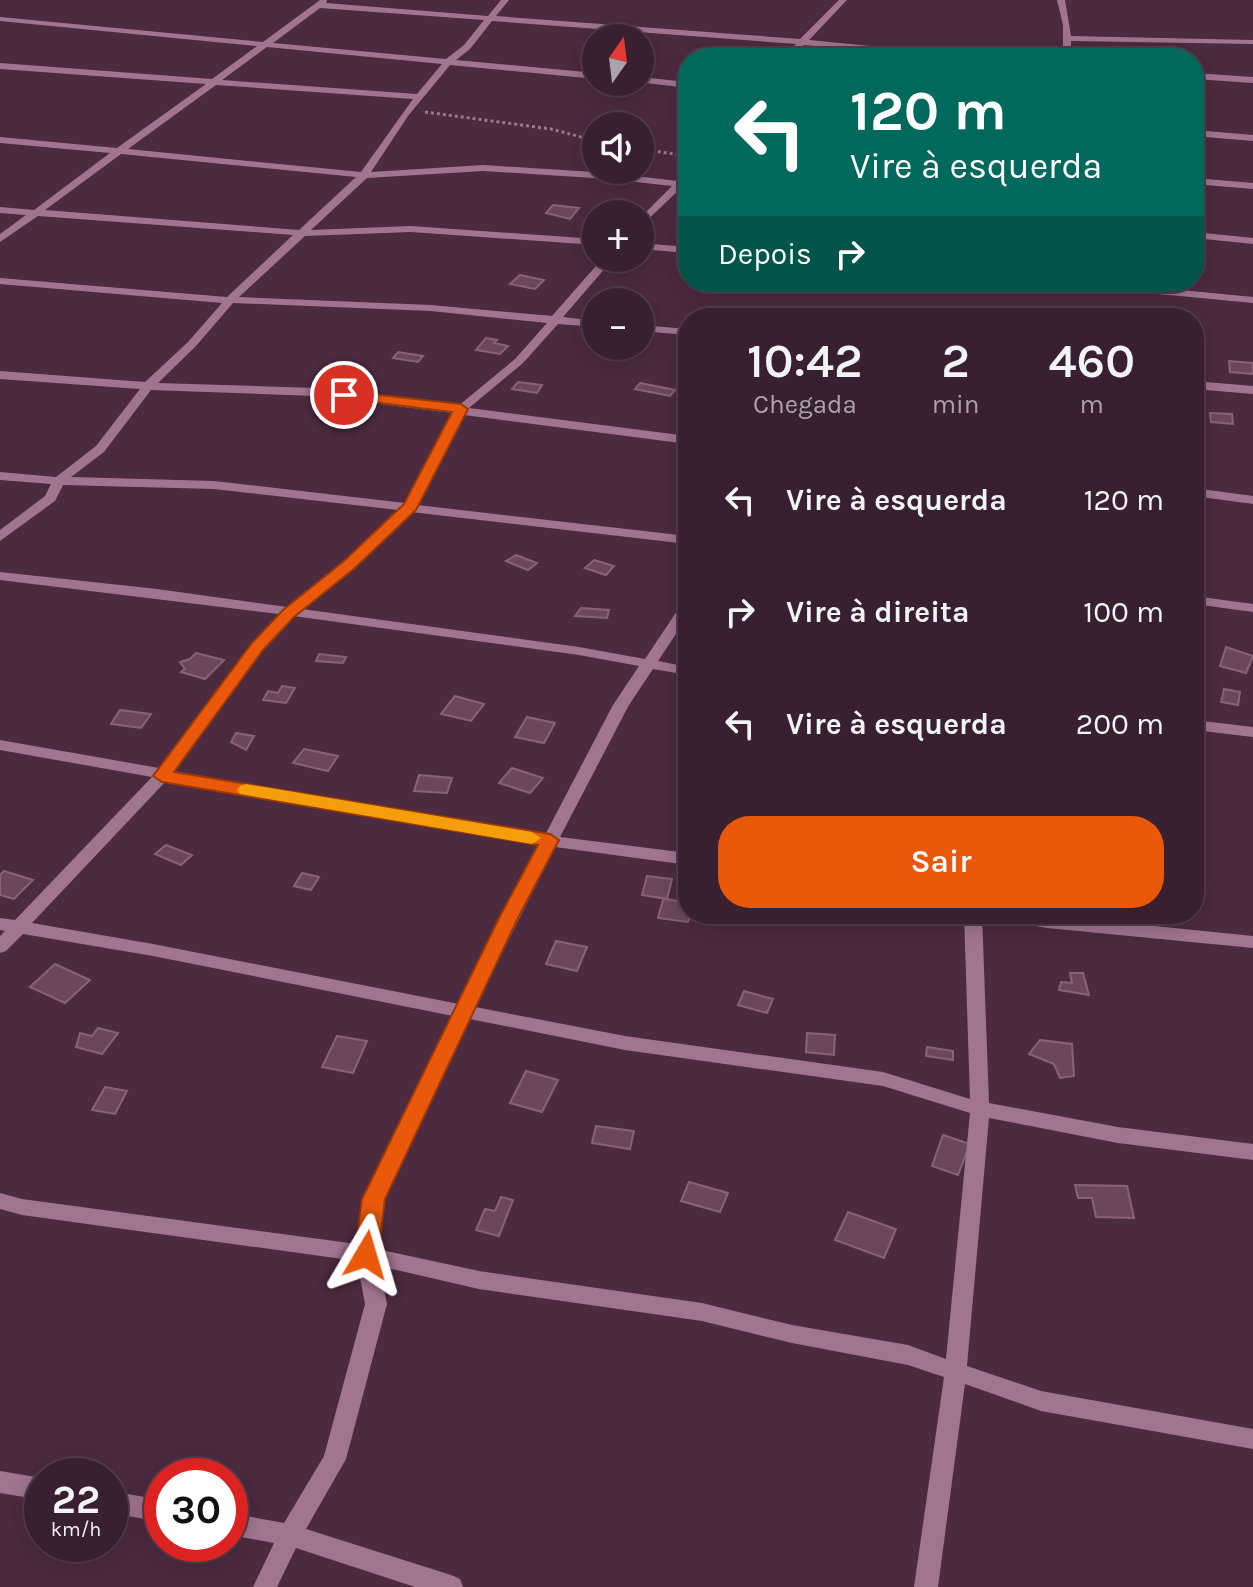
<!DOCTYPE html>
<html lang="pt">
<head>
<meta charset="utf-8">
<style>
	:root { --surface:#392030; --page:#442d3c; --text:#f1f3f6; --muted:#aba3ab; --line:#533e4c; --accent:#ea580c }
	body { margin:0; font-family:Karla,sans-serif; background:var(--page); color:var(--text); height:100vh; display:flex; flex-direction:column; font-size:30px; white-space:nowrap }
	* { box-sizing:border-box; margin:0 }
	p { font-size:26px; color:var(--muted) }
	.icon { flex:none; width:44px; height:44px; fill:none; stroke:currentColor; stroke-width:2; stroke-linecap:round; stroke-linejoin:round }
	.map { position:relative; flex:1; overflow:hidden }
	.panel { position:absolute; left:678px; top:308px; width:526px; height:616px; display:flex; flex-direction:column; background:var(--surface); border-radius:32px; box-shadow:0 4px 20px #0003,0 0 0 2px var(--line) }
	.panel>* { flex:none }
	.guide { position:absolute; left:678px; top:48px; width:526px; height:244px; border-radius:32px; box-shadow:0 4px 20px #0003,0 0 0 2px var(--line); background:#00695c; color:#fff; overflow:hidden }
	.needle { width:52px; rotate:14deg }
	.tools { position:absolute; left:582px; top:24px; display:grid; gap:16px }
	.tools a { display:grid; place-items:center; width:72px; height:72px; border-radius:50%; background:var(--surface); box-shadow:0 4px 20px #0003,0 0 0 2px var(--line); font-size:40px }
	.speed { position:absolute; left:24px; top:1458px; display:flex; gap:16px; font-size:40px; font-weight:700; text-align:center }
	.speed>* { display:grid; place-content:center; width:104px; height:104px; border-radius:50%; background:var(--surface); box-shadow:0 4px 20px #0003,0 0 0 2px var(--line); line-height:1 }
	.speed small { font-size:20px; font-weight:400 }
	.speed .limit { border:12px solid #d22; background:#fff; color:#111 }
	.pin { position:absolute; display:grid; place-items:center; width:68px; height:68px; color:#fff; margin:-34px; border:4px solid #fff; border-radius:50%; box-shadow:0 2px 8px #0007 }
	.me { position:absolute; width:88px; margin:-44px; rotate:7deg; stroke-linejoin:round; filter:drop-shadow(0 0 6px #0008) }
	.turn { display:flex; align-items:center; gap:28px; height:168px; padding:0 40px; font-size:36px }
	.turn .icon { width:104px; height:104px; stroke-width:2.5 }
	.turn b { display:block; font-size:56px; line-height:68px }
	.then { display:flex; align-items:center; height:76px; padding:0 40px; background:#0003; gap:16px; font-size:30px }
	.eta { display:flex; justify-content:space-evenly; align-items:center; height:136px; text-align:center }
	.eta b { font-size:48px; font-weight:600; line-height:56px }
	.button { display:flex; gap:16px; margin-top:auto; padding:16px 40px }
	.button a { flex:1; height:92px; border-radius:32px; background:var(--accent); color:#fff; font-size:32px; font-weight:600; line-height:92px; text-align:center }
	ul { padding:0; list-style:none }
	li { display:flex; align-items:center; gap:24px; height:112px; padding:0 40px }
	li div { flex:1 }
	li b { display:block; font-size:30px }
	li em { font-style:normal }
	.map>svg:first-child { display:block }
</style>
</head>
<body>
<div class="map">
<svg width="1253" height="1587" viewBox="0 0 1253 1587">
	<rect width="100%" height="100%" fill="#4c2a40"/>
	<path fill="#6b475d" stroke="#89627a" stroke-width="2" d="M 553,205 L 579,208 L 570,219 L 546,213 Z
		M 520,275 L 544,280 L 535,289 L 510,284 Z
		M 486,338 L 497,340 L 494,343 L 508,346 L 500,354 L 476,350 Z
		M 398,352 L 423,356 L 418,362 L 393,358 Z
		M 1229,361 L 1253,363 L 1253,374 L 1230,372 Z
		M 518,382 L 542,385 L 537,393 L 512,389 Z
		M 640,383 L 675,390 L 670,396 L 635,389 Z
		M 1210,413 L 1232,414 L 1233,424 L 1211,422 Z
		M 516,555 L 537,563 L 528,570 L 506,561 Z
		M 594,560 L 614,566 L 606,575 L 585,568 Z
		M 581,608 L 609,610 L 607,618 L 575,616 Z
		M 1226,647 L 1253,656 L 1246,673 L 1220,666 Z
		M 196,653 L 224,660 L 205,679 L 181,672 L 185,669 L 180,662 L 190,659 Z
		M 319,654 L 346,657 L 343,663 L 316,661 Z
		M 282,686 L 295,688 L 286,703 L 263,700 L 268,691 L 278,693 Z
		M 1224,689 L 1240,692 L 1238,705 L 1221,702 Z
		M 455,696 L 484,704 L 471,721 L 441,714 Z
		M 120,710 L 151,714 L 141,728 L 111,724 Z
		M 527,717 L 555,723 L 544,743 L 515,737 Z
		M 236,733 L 254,736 L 246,750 L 231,742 Z
		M 304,749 L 338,756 L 328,771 L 293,763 Z
		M 512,768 L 543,778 L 530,793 L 499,783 Z
		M 419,775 L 452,778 L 447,793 L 414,791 Z
		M 166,845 L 192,855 L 181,865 L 155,854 Z
		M 4,871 L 33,880 L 14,899 L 0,895 L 0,875 Z
		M 302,873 L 319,877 L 311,890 L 294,886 Z
		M 647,876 L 672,879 L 667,899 L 642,895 Z
		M 667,899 L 688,903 L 688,914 L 691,914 L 688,922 L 658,918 L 663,900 Z
		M 556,941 L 587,947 L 577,971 L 546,964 Z
		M 55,964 L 90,980 L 65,1003 L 30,987 Z
		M 1070,973 L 1083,973 L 1089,995 L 1059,990 L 1061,982 L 1072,983 Z
		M 744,991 L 773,999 L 767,1013 L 738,1005 Z
		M 98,1028 L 118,1033 L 102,1054 L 76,1047 L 80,1033 L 92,1036 Z
		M 807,1033 L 835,1035 L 834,1055 L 806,1052 Z
		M 337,1036 L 367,1041 L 353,1073 L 322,1067 Z
		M 1040,1040 L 1072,1044 L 1074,1076 L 1060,1078 L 1054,1064 L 1029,1054 Z
		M 927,1047 L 953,1051 L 953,1060 L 926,1056 Z
		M 526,1071 L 558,1080 L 542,1112 L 510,1103 Z
		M 105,1087 L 127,1091 L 115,1114 L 92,1110 Z
		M 596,1126 L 634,1131 L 630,1149 L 592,1143 Z
		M 943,1135 L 970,1144 L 958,1175 L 932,1166 Z
		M 689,1182 L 728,1193 L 720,1212 L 681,1201 Z
		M 1075,1185 L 1127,1186 L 1134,1218 L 1096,1217 L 1092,1198 L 1078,1198 Z
		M 501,1197 L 513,1200 L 499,1236 L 476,1230 L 485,1209 L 495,1211 Z
		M 848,1212 L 896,1229 L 884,1258 L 835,1240 Z"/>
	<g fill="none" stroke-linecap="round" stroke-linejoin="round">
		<path stroke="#987c8e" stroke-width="3" stroke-dasharray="3 3" stroke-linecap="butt" d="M 425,112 L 551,129 L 596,141
			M 640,149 L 688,156
			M 1159,308 L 1168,318"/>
		<path fill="#a17590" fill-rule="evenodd" d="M 320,0 L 327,0 L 326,3 L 488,16 L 501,0 L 509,0 L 496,16 L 800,39 L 839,0 L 847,0 L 809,40 L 964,55 L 968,58 L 938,58 L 804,45 L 792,58 L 783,58 L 796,44 L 492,21 L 470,49 L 456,60 L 596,73 L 596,79 L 450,65 L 408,116 L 371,172 L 483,165 L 609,173 L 678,181 L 684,177 L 688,179 L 688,188 L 682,187 L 640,227 L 640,218 L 672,186 L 609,179 L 483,171 L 367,178 L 311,230 L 411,226 L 596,239 L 596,245 L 411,232 L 305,236 L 239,297 L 431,305 L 552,316 L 603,258 L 614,258 L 563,317 L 596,321 L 596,327 L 558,324 L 523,363 L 469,408 L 688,436 L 688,444 L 464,415 L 417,505 L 688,536 L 688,544 L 411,512 L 354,567 L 302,609 L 579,647 L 645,659 L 683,602 L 688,601 L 688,616 L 658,661 L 688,667 L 688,675 L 653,669 L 629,705 L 560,837 L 688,853 L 688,865 L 555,847 L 475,1007 L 625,1036 L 883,1072 L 970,1099 L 964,914 L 982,914 L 989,1103 L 1118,1127 L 1253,1144 L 1253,1160 L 1118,1143 L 989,1118 L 967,1366 L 1041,1391 L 1253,1429 L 1253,1449 L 1041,1411 L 965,1384 L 938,1587 L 914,1587 L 944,1377 L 908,1365 L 792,1343 L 702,1321 L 479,1289 L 379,1266 L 387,1304 L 346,1459 L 306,1529 L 451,1575 L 460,1579 L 463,1587 L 415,1587 L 296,1548 L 277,1587 L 253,1587 L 274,1543 L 230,1535 L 230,1513 L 284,1523 L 324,1456 L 365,1304 L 357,1261 L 22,1215 L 0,1209 L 0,1193 L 22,1199 L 357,1244 L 364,1199 L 453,1016 L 153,956 L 23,934 L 6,951 L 0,953 L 0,936 L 5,931 L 0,930 L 0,918 L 15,920 L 152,777 L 0,750 L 0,740 L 159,768 L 252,643 L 279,614 L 0,580 L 0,572 L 157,589 L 287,607 L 344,561 L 398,510 L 214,489 L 63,485 L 55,501 L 0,541 L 0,530 L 45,496 L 51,484 L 0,480 L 0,472 L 56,477 L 96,446 L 140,389 L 0,379 L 0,371 L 145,382 L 188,342 L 222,303 L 0,284 L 0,278 L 227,297 L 293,235 L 38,216 L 0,242 L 0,234 L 26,215 L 0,213 L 0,207 L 34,210 L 110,153 L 0,143 L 0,137 L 117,148 L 206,84 L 0,69 L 0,63 L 212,79 L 257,46 L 0,21 L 0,17 L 263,42 ZM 320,8 L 484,20 L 464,45 L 446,59 L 273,43 ZM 267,47 L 442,64 L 417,94 L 222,80 ZM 216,85 L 413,99 L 361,172 L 128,149 ZM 121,154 L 356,177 L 299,230 L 45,210 ZM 233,303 L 431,311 L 547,323 L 515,359 L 457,407 L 315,388 L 158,383 L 196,346 ZM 151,390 L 315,396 L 453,413 L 405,503 L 214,481 L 71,477 L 104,452 ZM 293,616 L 579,655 L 639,666 L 613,705 L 545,835 L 492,828 L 174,771 L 262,649 ZM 167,780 L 492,838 L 539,845 L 459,1004 L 153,944 L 32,923 ZM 470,1019 L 625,1050 L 883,1086 L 970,1113 L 946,1359 L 908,1345 L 792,1325 L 702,1303 L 479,1271 L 377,1249 L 384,1199 Z
			M 1057,0 L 1065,0 L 1071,36 L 1253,40 L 1253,44 L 1071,41 L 1071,58 L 1063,58 L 1063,25 Z
			M 1194,73 L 1253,77 L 1253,83 L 1194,79 Z
			M 640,77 L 688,82 L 688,88 L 638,82 L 640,82 Z
			M 1194,130 L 1253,135 L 1253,141 L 1194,136 Z
			M 1194,178 L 1253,183 L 1253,189 L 1194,184 Z
			M 1194,232 L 1253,238 L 1253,244 L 1194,238 Z
			M 640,243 L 688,247 L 688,253 L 640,249 Z
			M 1059,282 L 1098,282 L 1253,297 L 1253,303 L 1064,285 Z
			M 640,325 L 688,329 L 688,335 L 640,331 Z
			M 1194,381 L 1253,386 L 1253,394 L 1194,389 Z
			M 1194,488 L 1253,496 L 1253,504 L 1194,496 Z
			M 1194,596 L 1253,604 L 1253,612 L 1194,604 Z
			M 1194,720 L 1253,727 L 1253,737 L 1194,730 Z
			M 993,914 L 1036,914 L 1253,936 L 1253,948 L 1047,928 L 1002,920 L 996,918 Z
			M 0,1471 L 42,1478 L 42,1500 L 0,1493 Z
			M 110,1491 L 162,1500 L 162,1522 L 110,1513 Z"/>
	</g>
	<path fill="#ea580c" stroke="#983908" stroke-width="2" d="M 344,391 L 461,404 L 468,409 L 416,510 L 355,568 L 294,617 L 263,650 L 174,772 L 550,834 L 559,840 L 518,918 L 385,1199 L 378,1255 L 375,1262 L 366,1265 L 358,1262 L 354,1255 L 362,1199 L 499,918 L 538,845 L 162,782 L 153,776 L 252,643 L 283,610 L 344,561 L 404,504 L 452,412 L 339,398 L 339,392 Z"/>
	<path fill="#f59e0b" d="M 246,784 L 532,832 L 541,838 L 532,844 L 240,794 L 237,790 L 240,786 Z"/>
</svg>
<div class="tools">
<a><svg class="needle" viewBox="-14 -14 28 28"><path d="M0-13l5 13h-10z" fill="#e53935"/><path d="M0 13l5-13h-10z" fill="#aba3ab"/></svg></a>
<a><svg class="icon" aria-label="sound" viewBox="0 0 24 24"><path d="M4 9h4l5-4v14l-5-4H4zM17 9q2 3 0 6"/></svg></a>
<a>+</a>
<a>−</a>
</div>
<div class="speed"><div>22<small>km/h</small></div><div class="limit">30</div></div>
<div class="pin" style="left:344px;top:395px;background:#d93025"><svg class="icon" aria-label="arrive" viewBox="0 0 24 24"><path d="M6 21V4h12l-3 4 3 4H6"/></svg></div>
<svg class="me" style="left:366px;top:1255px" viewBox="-20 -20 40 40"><path d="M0-17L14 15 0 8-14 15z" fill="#ea580c" stroke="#fff" stroke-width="4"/></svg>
<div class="guide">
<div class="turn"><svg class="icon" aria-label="left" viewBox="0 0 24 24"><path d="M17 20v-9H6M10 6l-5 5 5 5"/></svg><div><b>120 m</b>Vire à esquerda</div></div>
<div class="then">Depois<svg class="icon" aria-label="right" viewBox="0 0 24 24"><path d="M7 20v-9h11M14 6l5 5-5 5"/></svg></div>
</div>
<section class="panel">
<div class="eta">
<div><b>10:42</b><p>Chegada</p></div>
<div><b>2</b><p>min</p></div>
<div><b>460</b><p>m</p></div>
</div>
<ul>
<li><svg class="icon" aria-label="left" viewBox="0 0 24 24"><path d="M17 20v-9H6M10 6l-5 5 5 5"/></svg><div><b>Vire à esquerda</b></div><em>120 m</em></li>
<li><svg class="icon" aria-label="right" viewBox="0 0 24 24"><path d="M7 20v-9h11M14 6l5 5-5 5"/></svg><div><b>Vire à direita</b></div><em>100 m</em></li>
<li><svg class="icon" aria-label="left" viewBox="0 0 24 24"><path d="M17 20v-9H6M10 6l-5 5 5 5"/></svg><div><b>Vire à esquerda</b></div><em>200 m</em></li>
</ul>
<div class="button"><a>Sair</a></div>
</section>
</div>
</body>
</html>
